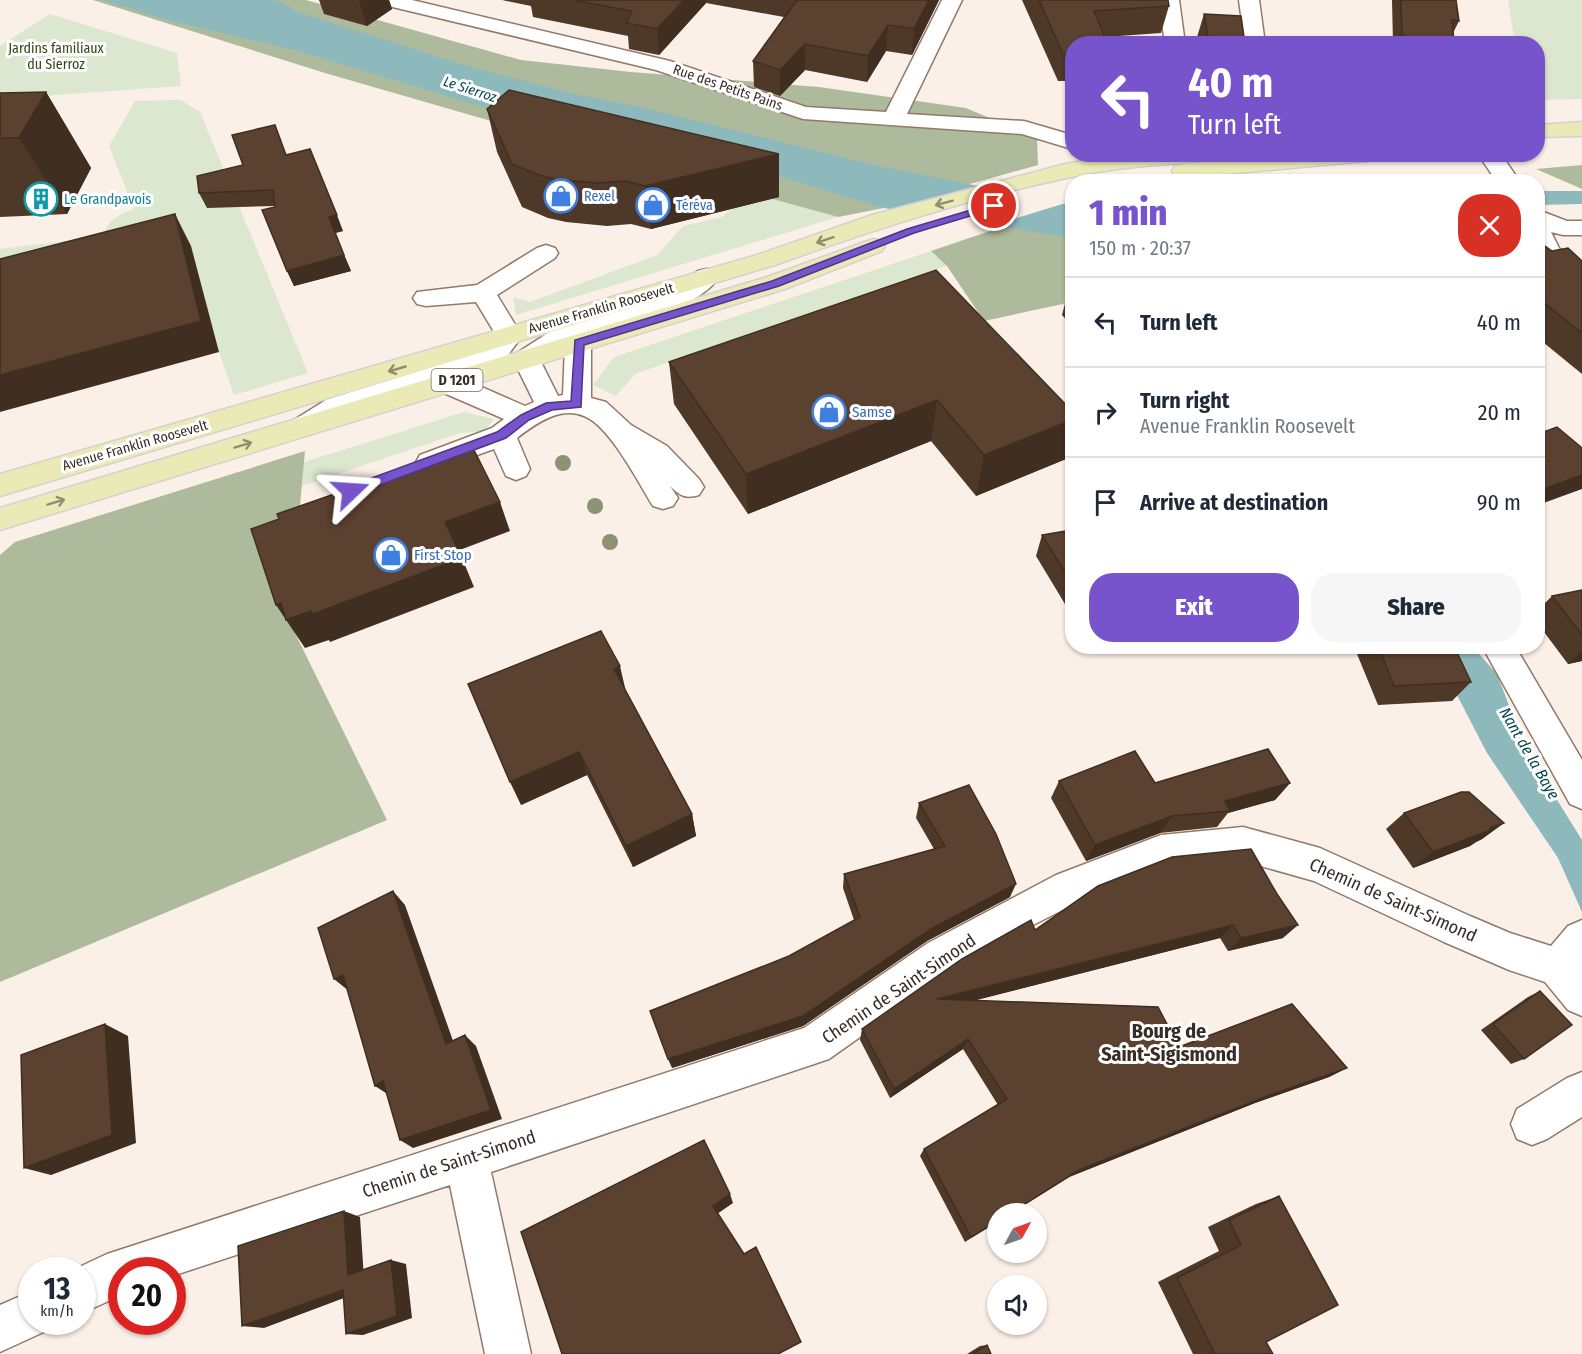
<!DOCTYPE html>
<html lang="en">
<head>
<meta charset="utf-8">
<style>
	:root { --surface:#fff; --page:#f6f6f7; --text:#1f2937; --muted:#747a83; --line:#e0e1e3; --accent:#7753cc }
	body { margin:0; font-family:"Fira Sans Condensed",sans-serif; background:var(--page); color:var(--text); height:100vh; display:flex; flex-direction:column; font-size:22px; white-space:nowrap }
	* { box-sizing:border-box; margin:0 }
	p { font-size:20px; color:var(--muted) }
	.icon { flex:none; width:33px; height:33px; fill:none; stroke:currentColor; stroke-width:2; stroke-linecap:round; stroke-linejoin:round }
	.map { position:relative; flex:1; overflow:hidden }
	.sheet { position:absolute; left:1065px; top:174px; width:480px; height:480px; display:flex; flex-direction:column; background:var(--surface); border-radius:24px; box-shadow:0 2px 4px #0004 }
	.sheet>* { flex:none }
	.banner { position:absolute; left:1065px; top:36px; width:480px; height:126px; border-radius:24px; box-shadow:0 2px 4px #0004; background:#7753cc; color:#fff; overflow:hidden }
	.needle { width:39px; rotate:50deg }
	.tools { position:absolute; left:987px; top:1203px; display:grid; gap:12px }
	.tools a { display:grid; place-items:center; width:60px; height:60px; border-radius:50%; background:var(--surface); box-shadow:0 2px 4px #0004; font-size:30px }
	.speed { position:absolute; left:18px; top:1257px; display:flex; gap:12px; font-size:30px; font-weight:700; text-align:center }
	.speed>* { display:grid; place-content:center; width:78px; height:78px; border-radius:50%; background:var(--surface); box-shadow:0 2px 4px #0004; line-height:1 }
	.speed small { font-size:15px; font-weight:400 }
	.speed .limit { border:9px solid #d22; background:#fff; color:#111 }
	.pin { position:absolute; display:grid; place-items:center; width:51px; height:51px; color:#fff; margin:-26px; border:3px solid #fff; border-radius:50%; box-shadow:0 2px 6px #0007 }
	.me { position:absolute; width:66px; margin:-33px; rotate:70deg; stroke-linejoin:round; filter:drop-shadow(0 0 4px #0008) }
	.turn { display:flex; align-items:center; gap:21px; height:126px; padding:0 24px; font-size:27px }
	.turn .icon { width:78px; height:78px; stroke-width:2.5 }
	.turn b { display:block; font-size:42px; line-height:51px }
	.round { display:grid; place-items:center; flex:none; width:63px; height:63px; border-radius:24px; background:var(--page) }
	.head { display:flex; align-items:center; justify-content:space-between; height:102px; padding:0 24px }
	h1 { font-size:36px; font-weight:800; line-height:45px; color:var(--accent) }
	.action { display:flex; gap:12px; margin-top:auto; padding:12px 24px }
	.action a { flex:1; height:69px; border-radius:24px; background:var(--accent); color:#fff; font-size:24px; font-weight:800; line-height:69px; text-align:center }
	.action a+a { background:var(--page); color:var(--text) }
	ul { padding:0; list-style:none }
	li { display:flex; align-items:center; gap:18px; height:90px; padding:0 24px; border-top:2px solid var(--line) }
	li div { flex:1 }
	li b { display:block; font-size:22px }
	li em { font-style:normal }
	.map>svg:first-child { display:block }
</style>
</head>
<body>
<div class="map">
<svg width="1582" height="1354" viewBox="0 0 1582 1354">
	<rect width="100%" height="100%" fill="#fbf0e8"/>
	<path fill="#dce7cf" d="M 1508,0 L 1582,0 L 1582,99 L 1538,100 L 1538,44 L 1515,43 Z
		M 50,14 L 177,53 L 181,86 L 0,99 L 0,46 Z
		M 181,100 L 200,112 L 308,373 L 234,395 L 219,352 L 0,296 L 0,249 L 114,235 L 105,231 C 111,217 121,214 134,209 L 109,146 L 135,101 Z
		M 752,193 L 838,217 L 516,315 L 513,297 L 530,302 L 657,255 L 683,226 L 722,217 Z
		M 931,251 L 947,266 L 635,374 L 616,396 L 593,385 L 614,357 Z
		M 464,412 L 494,419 L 484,431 L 460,433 L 302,486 L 304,462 Z"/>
	<path fill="#adba9b" d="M 93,0 L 306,0 L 521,60 L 631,72 L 819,87 L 966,108 L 1037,138 L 1038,165 L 884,208 L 838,217 L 515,128 L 325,73 Z
		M 1582,165 L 1582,189 L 1536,169 Z
		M 1072,203 L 1072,302 L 984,321 L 947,266 L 931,251 Z
		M 305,451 L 296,549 L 295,633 L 387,820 L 0,982 L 0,555 L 15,542 Z"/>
	<path fill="#8eb9bc" d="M 103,0 L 277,0 L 298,12 L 464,65 L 570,93 L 640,107 L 879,166 L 1072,205 L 1072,238 L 884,208 L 692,150 L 526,120 L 295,50 L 171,21 Z
		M 1538,191 L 1582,191 L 1582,204 L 1538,205 Z
		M 1432,647 L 1473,647 L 1497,674 L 1526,750 L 1582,840 L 1582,912 L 1558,858 L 1487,753 Z"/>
	<path fill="#fbf0e8" d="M 984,185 L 1069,202 L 988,227 L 885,211 Z"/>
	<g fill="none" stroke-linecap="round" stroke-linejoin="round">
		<g stroke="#937968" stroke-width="3">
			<path id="minor" d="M 377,0 L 412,0 L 670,61 L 806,107 L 886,112 L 942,0 L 962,0 L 907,114 L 1024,121 L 1072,135 L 1072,149 L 1022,134 L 803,119 L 656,70 L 380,4 Z
				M 1159,0 L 1179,0 L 1185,44 L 1165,44 Z
				M 1239,0 L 1259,0 L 1265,44 L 1245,44 Z
				M 1478,154 L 1501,154 L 1520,182 L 1497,182 Z
				M 1538,210 L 1567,221 L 1582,221 L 1582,235 L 1563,235 L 1551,232 L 1559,248 L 1582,273 L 1582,295 C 1563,290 1548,268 1538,252 Z
				M 546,245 L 555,248 L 558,253 L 555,258 L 497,295 L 522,336 L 502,363 L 459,377 L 525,406 L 534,402 L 513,359 L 517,353 L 565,322 L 674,289 L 698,271 L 707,269 L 716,271 L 719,277 C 695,314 620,318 581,335 L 587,337 L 591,343 L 591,398 L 606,402 L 631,425 L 667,446 L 699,479 L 704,487 L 699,495 C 686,499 680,496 670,486 L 678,498 L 673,506 L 663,509 L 653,506 C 638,482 609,425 584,416 C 560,406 535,424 517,438 L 530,469 L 526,476 L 516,480 L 506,476 L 494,449 L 430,472 L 420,469 L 416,462 L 420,455 L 492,428 L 504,419 L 437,390 L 435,385 C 408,394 369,402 345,415 C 327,423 315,440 294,434 L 290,427 L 294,420 L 326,400 L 484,351 L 496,335 L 476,302 L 426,306 L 417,304 L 413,298 L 417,292 L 477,285 L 537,248 ZM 565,346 L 563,395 L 558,396 L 541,362 Z
				M 1482,646 L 1515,646 L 1582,760 L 1582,809 L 1570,804 Z
				M 1243,827 L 1320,848 L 1470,916 L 1510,933 L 1551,946 L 1568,926 L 1582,920 L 1582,1016 L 1568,1010 L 1545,982 L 1509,970 L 1444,942 L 1314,881 L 1243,861 L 1161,869 L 1082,900 L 1031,926 L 956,969 L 829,1059 L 491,1172 L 531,1354 L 485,1354 L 450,1185 L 172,1276 L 172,1270 L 122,1270 L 122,1295 L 82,1313 L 82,1270 L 73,1270 L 107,1254 L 804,1028 L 928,943 L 1056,875 L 1161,835 Z
				M 1582,1072 L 1582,1117 L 1547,1139 L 1532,1145 L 1517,1139 L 1511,1124 L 1517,1109 L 1567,1078 Z
				M 32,1291 L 32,1322 L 52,1322 L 48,1330 L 0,1352 L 0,1305 Z"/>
		</g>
		<g stroke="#d3d1cf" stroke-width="3">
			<path id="major" d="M 1582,122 L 1582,136 L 1538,137 L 1538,125 Z
				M 1125,154 L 1218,154 L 1215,159 L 1207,161 C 1160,165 1113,167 1067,178 C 967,199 870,231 775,265 L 0,496 L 0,474 L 757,255 L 872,215 L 1065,164 Z
				M 1289,154 L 1379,154 L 1376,159 L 1368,161 L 1183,178 L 1175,176 L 1172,171 L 1175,166 L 1183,164 Z
				M 873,239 L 882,241 L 885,246 L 882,251 L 785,289 L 0,530 L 0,508 L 767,277 Z"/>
		</g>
		<use href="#minor" fill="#fff" fill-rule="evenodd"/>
		<use href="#major" fill="#eaeab6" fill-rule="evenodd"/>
	</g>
	<g fill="#8d9273">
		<circle cx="563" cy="463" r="8"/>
		<circle cx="595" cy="506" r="8"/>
		<circle cx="610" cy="542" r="8"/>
	</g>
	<path fill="#4e3828" d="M 319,0 L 389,0 L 392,9 L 367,26 L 324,14 Z
		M 502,0 L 939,0 L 912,55 L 886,51 L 867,82 L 805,70 L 780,96 L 754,87 L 753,61 L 784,17 L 706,3 L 659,55 L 629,49 L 628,36 L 533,17 L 531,6 Z
		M 1022,0 L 1168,0 L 1169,6 L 1161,33 L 1105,37 L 1072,44 L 1072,81 L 1058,81 Z
		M 1392,0 L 1456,0 L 1459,21 L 1453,33 L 1454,41 L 1453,44 L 1393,44 Z
		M 1204,14 L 1245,44 L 1198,44 L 1197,37 Z
		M 46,92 L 91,168 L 67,214 L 0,217 L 0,93 Z
		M 487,109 L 779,197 L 651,229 L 631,224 L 607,226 L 566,222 L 548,218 L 522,207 L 497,152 Z
		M 287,154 L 343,231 L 335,233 L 351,271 L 294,286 L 287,271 L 275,206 L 207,208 L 199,193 Z
		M 1538,241 L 1552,251 L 1582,261 L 1582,374 L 1538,338 Z
		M 1072,291 L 1072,326 L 1062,315 L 1068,292 Z
		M 669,362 L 1072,411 L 1066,459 L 976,496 L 931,441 L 748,514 L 674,404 Z
		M 1072,530 L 1072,613 L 1071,614 L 1036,556 L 1042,535 Z
		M 1582,590 L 1582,661 L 1568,664 L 1538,624 L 1538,610 L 1552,596 Z
		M 1363,646 L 1454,646 L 1471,682 L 1452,701 L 1378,705 L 1357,654 Z
		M 626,691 L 692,814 L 696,836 L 633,867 L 587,775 L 521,805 Z
		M 1059,781 L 1155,783 L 1290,783 L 1275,800 L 1228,813 L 1217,827 L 1160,833 L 1086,861 L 1051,798 Z
		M 919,803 L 1010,897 L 927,941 L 803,1026 L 672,1068 L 789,956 L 854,920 L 843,888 L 844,874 L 934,849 L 916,818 Z
		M 1404,813 L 1504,823 L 1482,839 L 1476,842 L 1470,846 L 1413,868 L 1386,829 Z
		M 1098,886 L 1283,938 L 1228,951 L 1220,938 L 972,1001 L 1179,1047 L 1347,1068 L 1329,1077 L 1255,1103 L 1069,1177 L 965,1242 L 920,1156 L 924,1149 L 998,1105 L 963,1049 L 890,1098 L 860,1040 L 862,1029 L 1035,930 Z
		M 1540,991 L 1524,1059 L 1511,1064 L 1481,1030 L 1528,997 Z
		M 1279,1196 L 1266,1342 L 1273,1354 L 1193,1354 L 1158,1282 L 1219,1251 L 1208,1227 L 1256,1204 Z
		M 987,1345 L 991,1354 L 967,1354 L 980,1346 Z"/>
	<path fill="#402e21" d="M 359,0 L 389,0 L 392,9 L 367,26 Z
		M 684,0 L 706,0 L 706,3 L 659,55 L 657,29 Z
		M 929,0 L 939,0 L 912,55 L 914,29 Z
		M 888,25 L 886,51 L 867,82 L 868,56 Z
		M 805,44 L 805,70 L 780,96 L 780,70 Z
		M 46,92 L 91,168 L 67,214 L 19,138 Z
		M 779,154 L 779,197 L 651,229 L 645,186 Z
		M 175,214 L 191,246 L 219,352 L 0,412 L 0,375 Z
		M 337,215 L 343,231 L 335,233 L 329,217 Z
		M 344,255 L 351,271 L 294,286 L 287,271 Z
		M 937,400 L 931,441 L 748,514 L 746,474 Z
		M 1072,420 L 1072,438 L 1066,459 L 976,496 L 984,455 Z
		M 1582,475 L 1582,489 L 1538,505 L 1538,491 Z
		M 500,502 L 510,531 L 457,551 L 445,522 Z
		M 462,558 L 474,587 L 330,642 L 329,640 L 305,648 L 276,605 L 281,603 Z
		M 1582,651 L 1582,661 L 1568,664 Z
		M 620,666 L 626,692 L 614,669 Z
		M 579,752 L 587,775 L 521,805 L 510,782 Z
		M 1290,783 L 1275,800 L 1228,813 L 1230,811 L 1225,801 Z
		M 692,814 L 696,836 L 633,867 L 626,846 Z
		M 1172,816 L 1160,833 L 1086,861 L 1095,845 Z
		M 1504,823 L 1482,839 L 1476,842 L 1470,846 L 1413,868 L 1433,852 Z
		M 1016,884 L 1010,897 L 927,941 L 803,1026 L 672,1068 L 668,1059 L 931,929 Z
		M 393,891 L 405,905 L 458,1055 L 446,1044 Z
		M 1233,925 L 1220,938 L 933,1011 L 937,999 Z
		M 1298,925 L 1283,938 L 1228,951 L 1241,938 Z
		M 343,975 L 349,991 L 334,979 Z
		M 105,1024 L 128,1036 L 136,1143 L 51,1175 L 24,1168 Z
		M 465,1035 L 476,1046 L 502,1119 L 413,1148 L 400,1140 Z
		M 968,1039 L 963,1049 L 890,1098 L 894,1089 Z
		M 1347,1068 L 1329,1077 L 1255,1103 L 1069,1177 L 1079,1170 L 1270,1095 Z
		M 383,1081 L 389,1095 L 375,1086 Z
		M 730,1194 L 733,1203 L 717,1214 L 713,1206 Z
		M 344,1211 L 360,1217 L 364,1279 L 348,1275 Z
		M 391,1260 L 406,1264 L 412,1318 L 363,1335 L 346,1334 Z
		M 343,1290 L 360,1292 L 264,1328 L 242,1326 Z"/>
	<path fill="#5b412f" stroke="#402e21" stroke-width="1.5" d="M 573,0 L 684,0 L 657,29 L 626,23 L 632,11 Z
		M 797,0 L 929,0 L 914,29 L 888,25 L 868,56 L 805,44 L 780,70 L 753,61 Z
		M 1039,0 L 1168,0 L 1169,6 L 1094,11 L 1108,44 L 1072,44 L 1072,54 L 1063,54 Z
		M 1401,0 L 1456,0 L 1459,21 L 1452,20 L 1454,41 L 1446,40 L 1446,42 L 1402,36 Z
		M 1204,14 L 1241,16 L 1245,44 L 1209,44 Z
		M 509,90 L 779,154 L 645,186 L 625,181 L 600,183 L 558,180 L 539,175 L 512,164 L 487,109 Z
		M 46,92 L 19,138 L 0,138 L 0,93 Z
		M 275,125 L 286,155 L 310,149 L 337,215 L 329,217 L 344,255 L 287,271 L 262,210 L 275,207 L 273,190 L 199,193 L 197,176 L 243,165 L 232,135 Z
		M 175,214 L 201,321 L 0,375 L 0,259 Z
		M 1538,241 L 1552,251 L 1568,248 L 1582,261 L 1582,333 L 1538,298 Z
		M 936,270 L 1072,411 L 1072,420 L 984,455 L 937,400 L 746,474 L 669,362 Z
		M 1072,291 L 1072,297 L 1068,292 Z
		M 1557,427 L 1582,448 L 1582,475 L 1538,491 L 1538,434 Z
		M 472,446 L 500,502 L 445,522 L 462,558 L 313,614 L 311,611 L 286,620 L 281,603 L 276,605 L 251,529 L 279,519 L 277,514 Z
		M 1072,530 L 1072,584 L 1042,535 Z
		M 1582,590 L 1582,635 L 1552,596 Z
		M 601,631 L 620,666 L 614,669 L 692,814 L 626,846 L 579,752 L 510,782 L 468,684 Z
		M 1378,646 L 1454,646 L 1471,682 L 1394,686 Z
		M 1268,749 L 1290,783 L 1225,801 L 1230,811 L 1172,816 L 1095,845 L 1059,781 L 1135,751 L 1155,783 Z
		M 969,785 L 996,834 L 1016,884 L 931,929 L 803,1016 L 668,1059 L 650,1011 L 789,956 L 860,917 L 844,874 L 945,846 L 919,803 Z
		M 1461,792 L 1469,792 L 1504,823 L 1490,828 L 1491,830 L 1433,852 L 1404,813 Z
		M 1251,849 L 1277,894 L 1298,925 L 1241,938 L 1233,925 L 937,999 L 1158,1007 L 1179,1047 L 1292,1004 L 1347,1068 L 1270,1095 L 1079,1170 L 1009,1214 L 998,1214 L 998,1221 L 971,1237 L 924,1149 L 1007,1099 L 968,1039 L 894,1089 L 862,1029 L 962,959 L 1031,920 L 1035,930 L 1098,886 L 1172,857 Z
		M 393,891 L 446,1044 L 465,1035 L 491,1110 L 400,1140 L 383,1081 L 375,1086 L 343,975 L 334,979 L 318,928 Z
		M 1540,991 L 1572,1025 L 1524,1059 L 1493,1024 Z
		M 105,1024 L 112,1135 L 24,1168 L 21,1055 Z
		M 704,1140 L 730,1194 L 713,1206 L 744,1254 L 756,1247 L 801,1342 L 778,1354 L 562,1354 L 521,1232 Z
		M 1279,1196 L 1338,1305 L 1266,1342 L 1273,1354 L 1215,1354 L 1177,1278 L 1241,1245 L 1229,1220 Z
		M 344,1211 L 348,1275 L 391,1260 L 397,1316 L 346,1334 L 343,1290 L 242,1326 L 238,1246 Z
		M 987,1345 L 991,1354 L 973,1354 Z"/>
	<defs><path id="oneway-shaft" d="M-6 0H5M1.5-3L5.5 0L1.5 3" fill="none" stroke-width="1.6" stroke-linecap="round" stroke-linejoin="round" transform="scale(1.5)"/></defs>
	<g stroke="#918c6e">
		<use href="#oneway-shaft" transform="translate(944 203) rotate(165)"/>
		<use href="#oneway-shaft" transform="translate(825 240) rotate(161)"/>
		<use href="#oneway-shaft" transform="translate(397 369) rotate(164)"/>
		<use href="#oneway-shaft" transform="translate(243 445) rotate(-17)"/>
		<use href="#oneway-shaft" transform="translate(56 502) rotate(-17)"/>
	</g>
	<path fill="#7753cc" stroke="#4d3685" stroke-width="1.5" d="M 994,203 L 998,206 L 997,208 L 914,233 L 779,286 L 584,345 L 581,407 L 552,410 L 529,420 L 506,438 L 356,494 L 351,495 L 345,491 L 347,487 L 497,432 L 521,415 L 546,403 L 571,401 L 575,340 L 772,281 L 907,229 Z"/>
	<defs>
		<g id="shop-ring" transform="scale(1.725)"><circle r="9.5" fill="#fff" stroke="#3f7fe0" stroke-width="1.5"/><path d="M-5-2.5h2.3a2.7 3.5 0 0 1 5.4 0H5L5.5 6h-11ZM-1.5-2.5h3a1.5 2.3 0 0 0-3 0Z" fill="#3f7fe0"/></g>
		<g id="building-ring" transform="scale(1.725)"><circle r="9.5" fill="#fff" stroke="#0f9aa8" stroke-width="1.5"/><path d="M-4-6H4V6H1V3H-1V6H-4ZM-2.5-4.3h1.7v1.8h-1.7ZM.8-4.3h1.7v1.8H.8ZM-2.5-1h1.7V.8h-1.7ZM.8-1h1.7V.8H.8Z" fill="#0f9aa8"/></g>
	</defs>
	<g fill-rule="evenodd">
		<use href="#shop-ring" x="561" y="196"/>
		<use href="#building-ring" x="41" y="199"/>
		<use href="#shop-ring" x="653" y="205"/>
		<use href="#shop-ring" x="829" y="412"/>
		<use href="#shop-ring" x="391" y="555"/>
	</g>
	<g text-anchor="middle" stroke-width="6" stroke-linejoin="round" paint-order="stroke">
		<g font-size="14" fill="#334513" stroke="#fff">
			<text x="56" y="53">Jardins familiaux<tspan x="56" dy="16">du Sierroz</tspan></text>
		</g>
		<g font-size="14" fill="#382d26" stroke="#fff">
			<text transform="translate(728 87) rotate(19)" y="5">Rue des Petits Pains</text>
			<text transform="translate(601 308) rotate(-16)" y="5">Avenue Franklin Roosevelt</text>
			<text transform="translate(135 445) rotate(-16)" y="5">Avenue Franklin Roosevelt</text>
		</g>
		<g font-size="14" font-style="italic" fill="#02474c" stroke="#fff">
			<text transform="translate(470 89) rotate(18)" y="5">Le Sierroz</text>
		</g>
		<g font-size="14" fill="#366cbe" stroke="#fff" text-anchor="start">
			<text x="584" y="201">Rexel</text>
			<text x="676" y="210">Téréva</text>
		</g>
		<g font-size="14" fill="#0d838f" stroke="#fff" text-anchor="start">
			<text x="64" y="204">Le Grandpavois</text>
		</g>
		<rect fill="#fff" stroke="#746c67" stroke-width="1.5" x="431.5" y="369" width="51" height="22" rx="4.5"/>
		<g font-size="14" font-weight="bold" fill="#382d26">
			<text x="457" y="385">D 1201</text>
		</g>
		<g font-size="15" fill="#366cbe" stroke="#fff" text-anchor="start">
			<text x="852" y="417">Samse</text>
			<text x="414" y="560">First Stop</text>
		</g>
		<g font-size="16" font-style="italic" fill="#02474c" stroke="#fff">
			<text transform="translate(1530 753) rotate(60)" y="6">Nant de la Baye</text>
		</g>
		<g font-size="18" fill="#382d26" stroke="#fff">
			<text transform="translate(1393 900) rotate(24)" y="6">Chemin de Saint-Simond</text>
			<text transform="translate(899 989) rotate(-34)" y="6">Chemin de Saint-Simond</text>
			<text transform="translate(449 1164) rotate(-18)" y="6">Chemin de Saint-Simond</text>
		</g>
		<g font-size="20" font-weight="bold" fill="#382d26" stroke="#fff">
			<text x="1169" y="1038">Bourg de<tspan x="1169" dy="23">Saint-Sigismond</tspan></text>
		</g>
	</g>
</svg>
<div class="tools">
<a><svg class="needle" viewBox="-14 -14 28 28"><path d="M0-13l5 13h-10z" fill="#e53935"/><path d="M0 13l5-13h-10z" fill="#747a83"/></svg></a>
<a><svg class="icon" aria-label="sound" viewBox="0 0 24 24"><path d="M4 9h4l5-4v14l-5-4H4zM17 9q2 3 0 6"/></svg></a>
</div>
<div class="speed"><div>13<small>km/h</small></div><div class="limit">20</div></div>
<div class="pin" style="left:994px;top:206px;background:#d93025"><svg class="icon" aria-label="arrive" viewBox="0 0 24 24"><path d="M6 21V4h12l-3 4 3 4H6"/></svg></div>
<svg class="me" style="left:351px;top:491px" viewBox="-20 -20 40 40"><path d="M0-17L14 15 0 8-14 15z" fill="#7753cc" stroke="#fff" stroke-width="4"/></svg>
<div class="banner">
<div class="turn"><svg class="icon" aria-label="left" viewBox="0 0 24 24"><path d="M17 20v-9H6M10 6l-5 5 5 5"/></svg><div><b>40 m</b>Turn left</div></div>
</div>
<section class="sheet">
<div class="head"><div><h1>1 min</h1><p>150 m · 20:37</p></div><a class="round" style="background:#d93025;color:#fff"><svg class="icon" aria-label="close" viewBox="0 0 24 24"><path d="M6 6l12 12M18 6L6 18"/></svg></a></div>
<ul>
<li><svg class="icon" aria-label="left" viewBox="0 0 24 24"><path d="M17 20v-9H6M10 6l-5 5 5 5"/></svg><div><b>Turn left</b></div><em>40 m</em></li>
<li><svg class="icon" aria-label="right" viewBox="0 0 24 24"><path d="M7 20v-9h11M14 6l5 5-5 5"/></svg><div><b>Turn right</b><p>Avenue Franklin Roosevelt</p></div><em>20 m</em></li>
<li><svg class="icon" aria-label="arrive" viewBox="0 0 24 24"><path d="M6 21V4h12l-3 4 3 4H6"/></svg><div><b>Arrive at destination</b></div><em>90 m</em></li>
</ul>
<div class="action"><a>Exit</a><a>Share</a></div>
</section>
</div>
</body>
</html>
